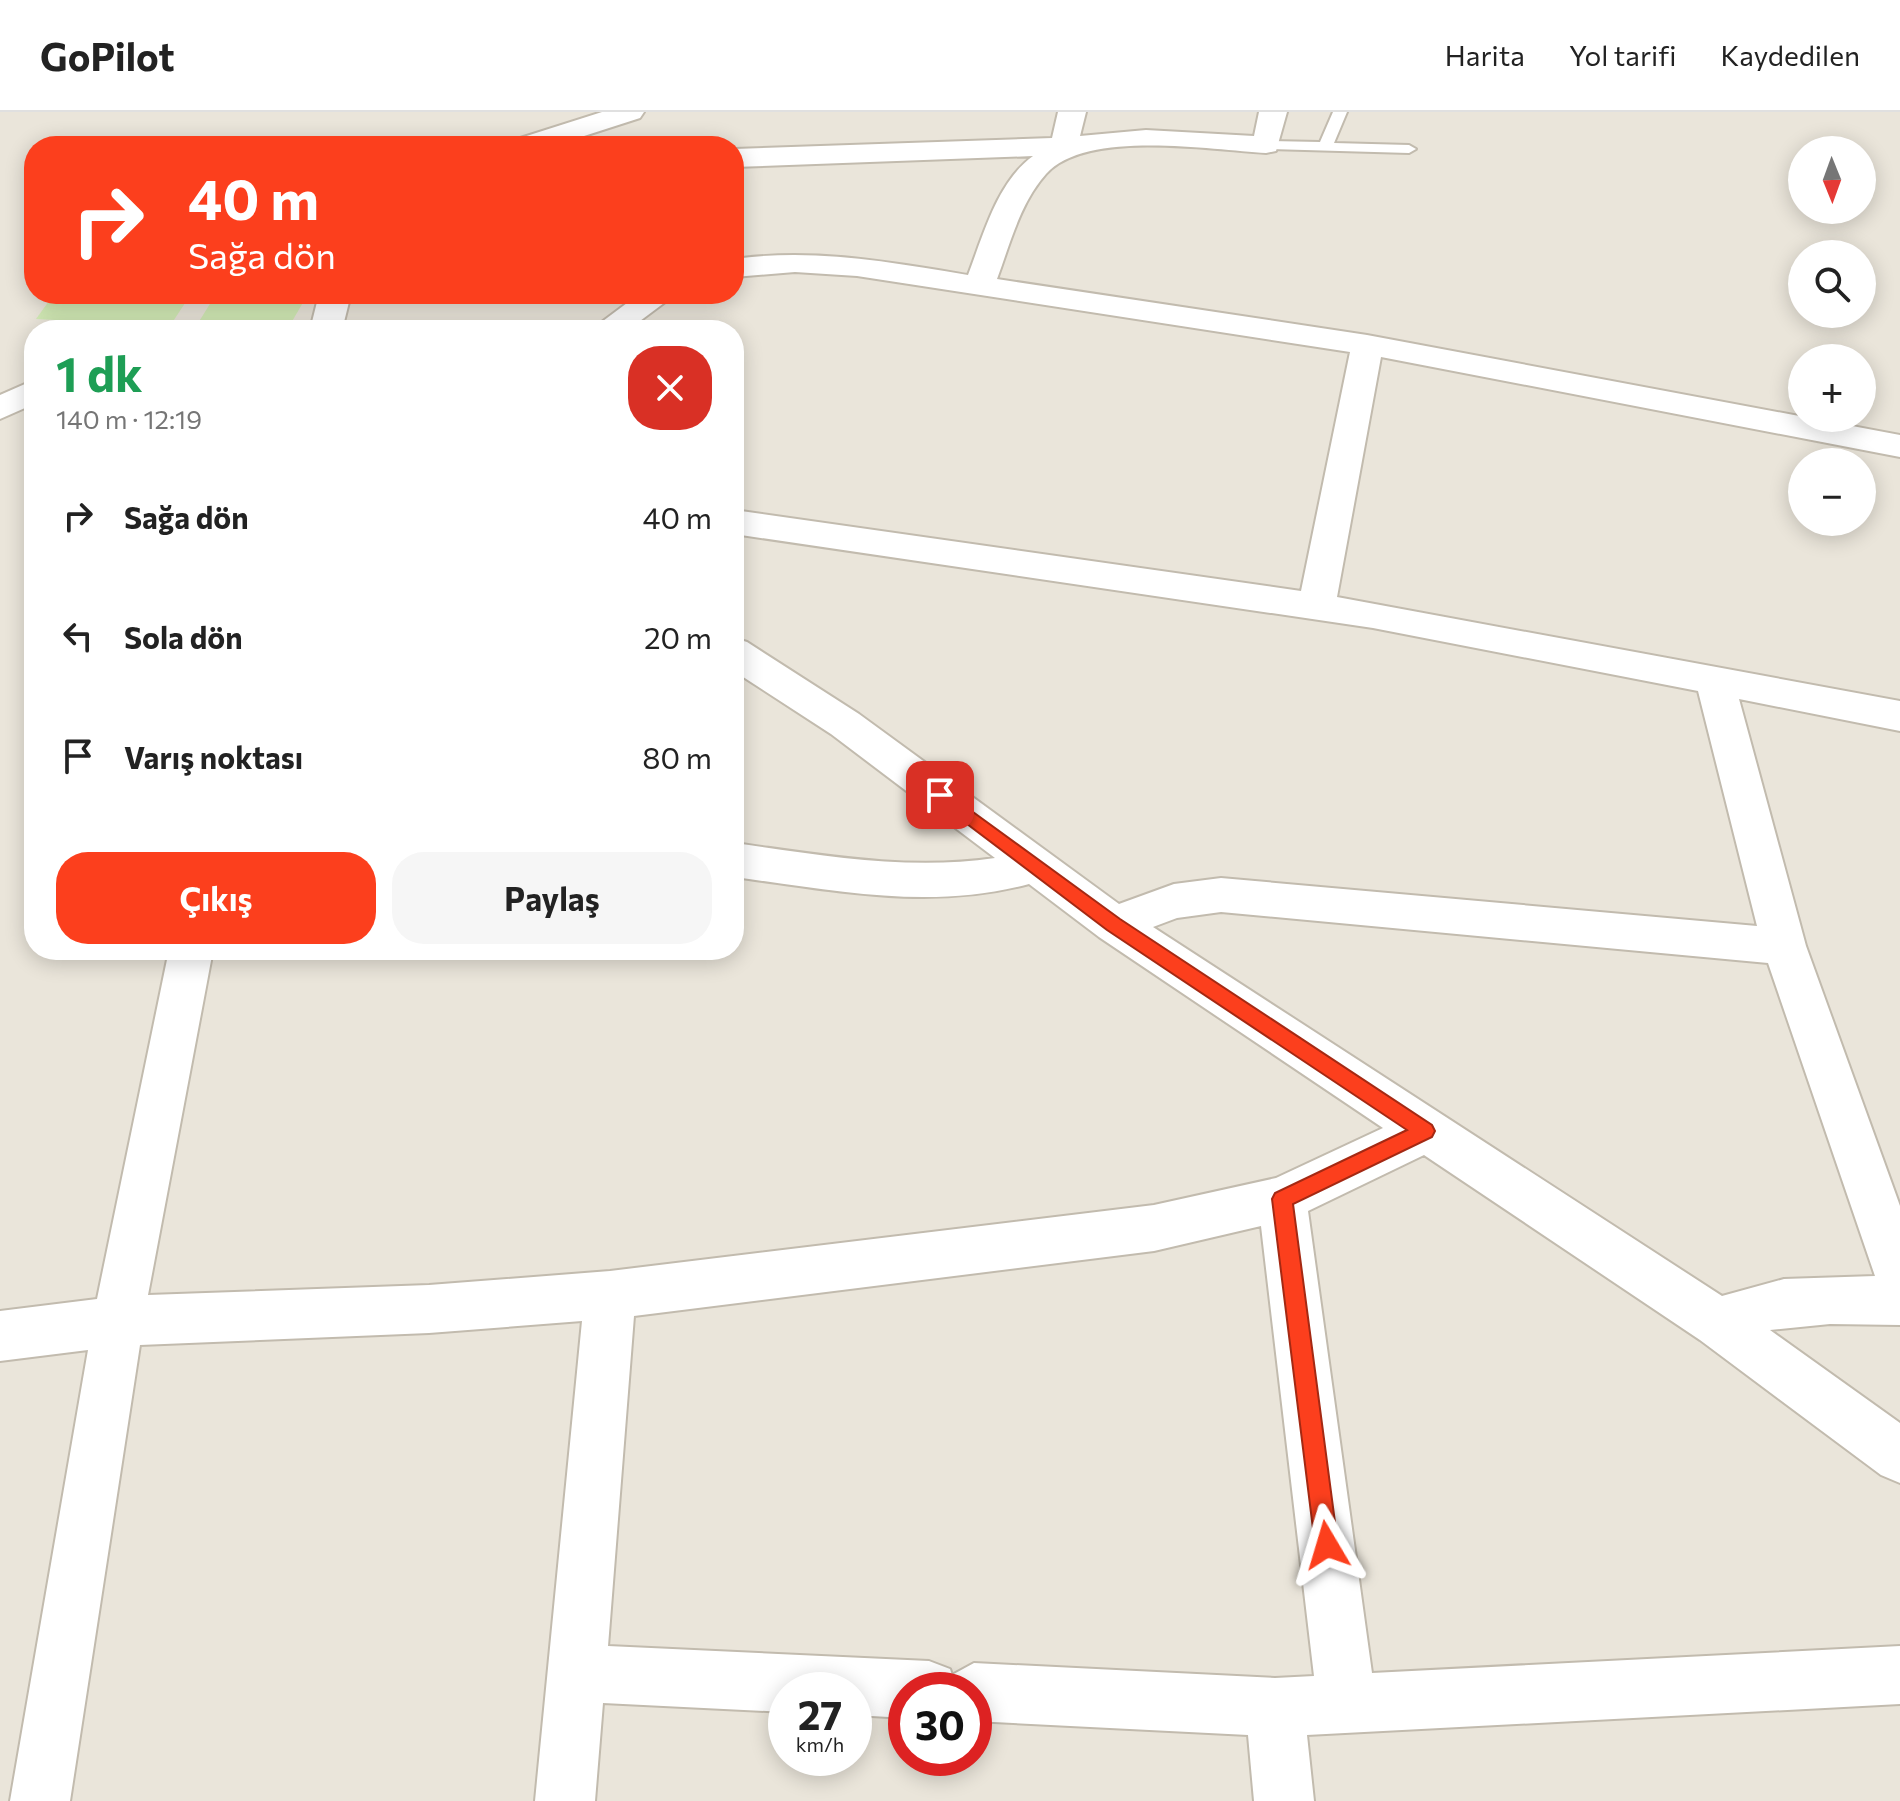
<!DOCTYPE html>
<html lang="tr">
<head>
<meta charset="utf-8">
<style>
	:root { --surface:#fff; --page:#f6f6f6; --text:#222; --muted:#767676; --line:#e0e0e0; --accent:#fc3f1d }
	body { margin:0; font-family:Commissioner,sans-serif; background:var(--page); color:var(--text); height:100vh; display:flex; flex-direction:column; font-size:30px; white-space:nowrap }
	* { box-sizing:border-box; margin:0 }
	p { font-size:26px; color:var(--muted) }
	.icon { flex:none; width:44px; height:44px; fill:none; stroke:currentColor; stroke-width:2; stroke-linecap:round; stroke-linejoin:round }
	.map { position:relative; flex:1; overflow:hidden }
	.drawer { position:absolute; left:24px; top:208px; width:720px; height:640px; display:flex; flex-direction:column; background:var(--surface); border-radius:32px; box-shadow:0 4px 20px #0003 }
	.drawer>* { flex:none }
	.top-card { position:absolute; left:24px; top:24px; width:720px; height:168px; border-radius:32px; box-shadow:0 4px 20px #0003; background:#fc3f1d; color:#fff; overflow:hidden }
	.needle { width:52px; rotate:179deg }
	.tools { position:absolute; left:1788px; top:24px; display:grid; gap:16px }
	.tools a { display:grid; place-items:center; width:88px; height:88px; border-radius:50%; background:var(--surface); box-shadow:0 4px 20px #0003; font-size:40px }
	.speed { position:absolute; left:768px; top:1560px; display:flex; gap:16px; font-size:40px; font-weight:700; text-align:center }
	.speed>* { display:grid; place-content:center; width:104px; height:104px; border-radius:50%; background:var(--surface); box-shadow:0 4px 20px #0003; line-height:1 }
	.speed small { font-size:20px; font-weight:400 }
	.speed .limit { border:12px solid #d22; background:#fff; color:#111 }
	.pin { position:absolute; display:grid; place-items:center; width:68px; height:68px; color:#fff; margin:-34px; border-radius:16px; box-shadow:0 4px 12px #0006 }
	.me { position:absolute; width:88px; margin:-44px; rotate:353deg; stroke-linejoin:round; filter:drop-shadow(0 0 6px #0008) }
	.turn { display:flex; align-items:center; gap:28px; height:168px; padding:0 32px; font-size:36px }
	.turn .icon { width:104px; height:104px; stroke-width:2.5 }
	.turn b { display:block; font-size:56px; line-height:68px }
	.round { display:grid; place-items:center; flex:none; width:84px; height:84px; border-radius:32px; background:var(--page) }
	.headline { display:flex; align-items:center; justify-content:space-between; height:136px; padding:0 32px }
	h1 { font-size:48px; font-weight:700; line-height:60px; color:#1e9e55 }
	.action { display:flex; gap:16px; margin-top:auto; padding:16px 32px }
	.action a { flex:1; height:92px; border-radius:32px; background:var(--accent); color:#fff; font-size:32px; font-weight:700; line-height:92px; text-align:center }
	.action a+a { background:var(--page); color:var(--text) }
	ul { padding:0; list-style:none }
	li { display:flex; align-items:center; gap:24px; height:120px; padding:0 32px }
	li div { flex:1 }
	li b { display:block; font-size:30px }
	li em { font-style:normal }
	header { display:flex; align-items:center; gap:48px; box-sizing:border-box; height:112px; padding:0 40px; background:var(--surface); border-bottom:2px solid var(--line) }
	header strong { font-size:38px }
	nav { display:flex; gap:44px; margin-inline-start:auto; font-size:28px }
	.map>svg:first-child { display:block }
</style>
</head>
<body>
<header>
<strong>GoPilot</strong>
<nav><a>Harita</a><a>Yol tarifi</a><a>Kaydedilen</a></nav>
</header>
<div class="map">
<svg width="1900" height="1689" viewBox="0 0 1900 1689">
	<rect width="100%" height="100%" fill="#f6f3ec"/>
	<path fill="#eae5da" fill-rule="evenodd" d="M 0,0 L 1900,0 L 1900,1689 L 0,1689 ZM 34,34 L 734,34 L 734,182 L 34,182 ZM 1802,38 L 1862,38 L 1862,98 L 1802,98 ZM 1802,142 L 1862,142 L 1862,202 L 1802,202 ZM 34,218 L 734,218 L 734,838 L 34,838 ZM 1802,246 L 1862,246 L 1862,306 L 1802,306 ZM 1802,350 L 1862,350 L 1862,410 L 1802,410 ZM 786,1578 L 854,1578 L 854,1646 L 786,1646 ZM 906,1578 L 974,1578 L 974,1646 L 906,1646 Z"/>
	<path fill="#d2eab5" d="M 54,182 L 191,182 L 170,214 L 36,207 Z
		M 216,182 L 308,182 L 287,218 L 195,216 Z"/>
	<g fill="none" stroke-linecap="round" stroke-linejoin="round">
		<g stroke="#c2bbae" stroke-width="4">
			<path id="lane" d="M 1333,0 L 1347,0 L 1334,31 L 1409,33 L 1416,37 L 1409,41 L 1266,37 L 1259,33 L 1266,29 L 1320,30 Z"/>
		</g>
		<g stroke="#c2bbae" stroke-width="4">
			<path id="street" d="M 602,0 L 644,0 L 640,6 L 553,34 L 510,34 L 514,28 Z
				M 1058,0 L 1086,0 L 1080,24 L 1146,18 L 1254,24 L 1259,0 L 1287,0 L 1276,39 L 1266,41 C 1211,38 1086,17 1046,62 C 1020,91 1010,132 997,167 L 1367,223 L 1900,323 L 1900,345 L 1381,245 L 1337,485 L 1900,589 L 1900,619 L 1739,587 L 1806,834 L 1900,1094 L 1900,1213 L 1830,1212 L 1770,1218 L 1900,1311 L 1900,1371 L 1881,1363 L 1700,1228 L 1424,1043 L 1308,1099 L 1372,1561 L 1900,1534 L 1900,1592 L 1307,1623 L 1314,1689 L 1254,1689 L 1248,1623 L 974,1609 L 974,1578 L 906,1578 L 906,1606 L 854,1603 L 854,1578 L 786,1578 L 786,1600 L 603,1591 L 595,1689 L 535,1689 L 582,1209 L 429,1221 L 140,1233 L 70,1689 L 10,1689 L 88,1238 L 0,1249 L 0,1199 L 97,1187 L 169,838 L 213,838 L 148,1183 L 429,1173 L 610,1159 L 1154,1093 L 1276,1066 L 1383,1016 L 1099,825 L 1029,772 C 930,799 833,778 734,765 L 734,731 C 822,743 907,759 995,746 L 831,622 L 734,559 L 734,526 L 747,530 L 859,602 L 1119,792 L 1174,772 L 1221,766 L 1757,814 L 1698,579 L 1373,516 L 734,422 L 734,398 L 1301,479 L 1350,240 L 857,164 L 795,160 L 734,165 L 734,147 C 814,136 889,150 968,163 C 983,124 997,70 1033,44 L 734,55 L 734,37 L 1052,26 ZM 1221,800 L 1768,851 L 1875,1164 L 1784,1167 L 1722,1184 L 1153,815 L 1177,806 ZM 1261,1114 L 1314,1564 L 1275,1566 L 974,1551 L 952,1563 L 950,1557 L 929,1549 L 608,1534 L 634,1204 L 1154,1139 Z
				M 319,182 L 351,182 L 342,218 L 310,218 Z
				M 639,182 L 676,182 L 628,218 L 591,218 Z
				M 34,268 L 34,292 L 0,307 L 0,283 Z"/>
		</g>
		<use href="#lane" fill="#fff" fill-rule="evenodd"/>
		<use href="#street" fill="#fff" fill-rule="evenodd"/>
	</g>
	<path fill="#fc3f1d" stroke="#a42913" stroke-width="2" d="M 940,676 L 1120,807 L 1432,1013 L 1435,1019 L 1432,1025 L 1293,1092 L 1338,1433 L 1335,1442 L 1327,1445 L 1319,1442 L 1315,1433 L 1272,1087 L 1275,1081 L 1407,1018 L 1107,818 L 934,687 L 934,678 Z"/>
</svg>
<div class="tools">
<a><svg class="needle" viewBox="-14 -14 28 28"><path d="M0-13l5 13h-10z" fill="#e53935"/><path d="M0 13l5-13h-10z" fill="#767676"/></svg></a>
<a><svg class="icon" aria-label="search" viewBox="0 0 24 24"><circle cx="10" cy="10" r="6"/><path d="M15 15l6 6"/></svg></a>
<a>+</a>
<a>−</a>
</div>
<div class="speed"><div>27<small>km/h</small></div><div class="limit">30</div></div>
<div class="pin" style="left:940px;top:683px;background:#d93025"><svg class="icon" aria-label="arrive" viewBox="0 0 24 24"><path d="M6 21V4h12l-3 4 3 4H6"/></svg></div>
<svg class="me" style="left:1327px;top:1433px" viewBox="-20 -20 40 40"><path d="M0-17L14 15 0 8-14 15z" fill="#fc3f1d" stroke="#fff" stroke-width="4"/></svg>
<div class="top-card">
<div class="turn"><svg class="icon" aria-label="right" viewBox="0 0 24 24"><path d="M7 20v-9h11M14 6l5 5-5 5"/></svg><div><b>40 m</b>Sağa dön</div></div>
</div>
<section class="drawer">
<div class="headline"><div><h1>1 dk</h1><p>140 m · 12:19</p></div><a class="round" style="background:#d93025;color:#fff"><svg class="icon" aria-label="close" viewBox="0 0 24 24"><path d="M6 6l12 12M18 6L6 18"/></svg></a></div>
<ul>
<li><svg class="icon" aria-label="right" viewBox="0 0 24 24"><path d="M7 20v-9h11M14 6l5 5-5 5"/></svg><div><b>Sağa dön</b></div><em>40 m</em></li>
<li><svg class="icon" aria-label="left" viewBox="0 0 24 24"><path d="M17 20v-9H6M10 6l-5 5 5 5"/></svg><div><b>Sola dön</b></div><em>20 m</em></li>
<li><svg class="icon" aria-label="arrive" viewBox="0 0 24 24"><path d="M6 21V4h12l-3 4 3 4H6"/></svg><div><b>Varış noktası</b></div><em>80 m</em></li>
</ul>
<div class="action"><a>Çıkış</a><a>Paylaş</a></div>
</section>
</div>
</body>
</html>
